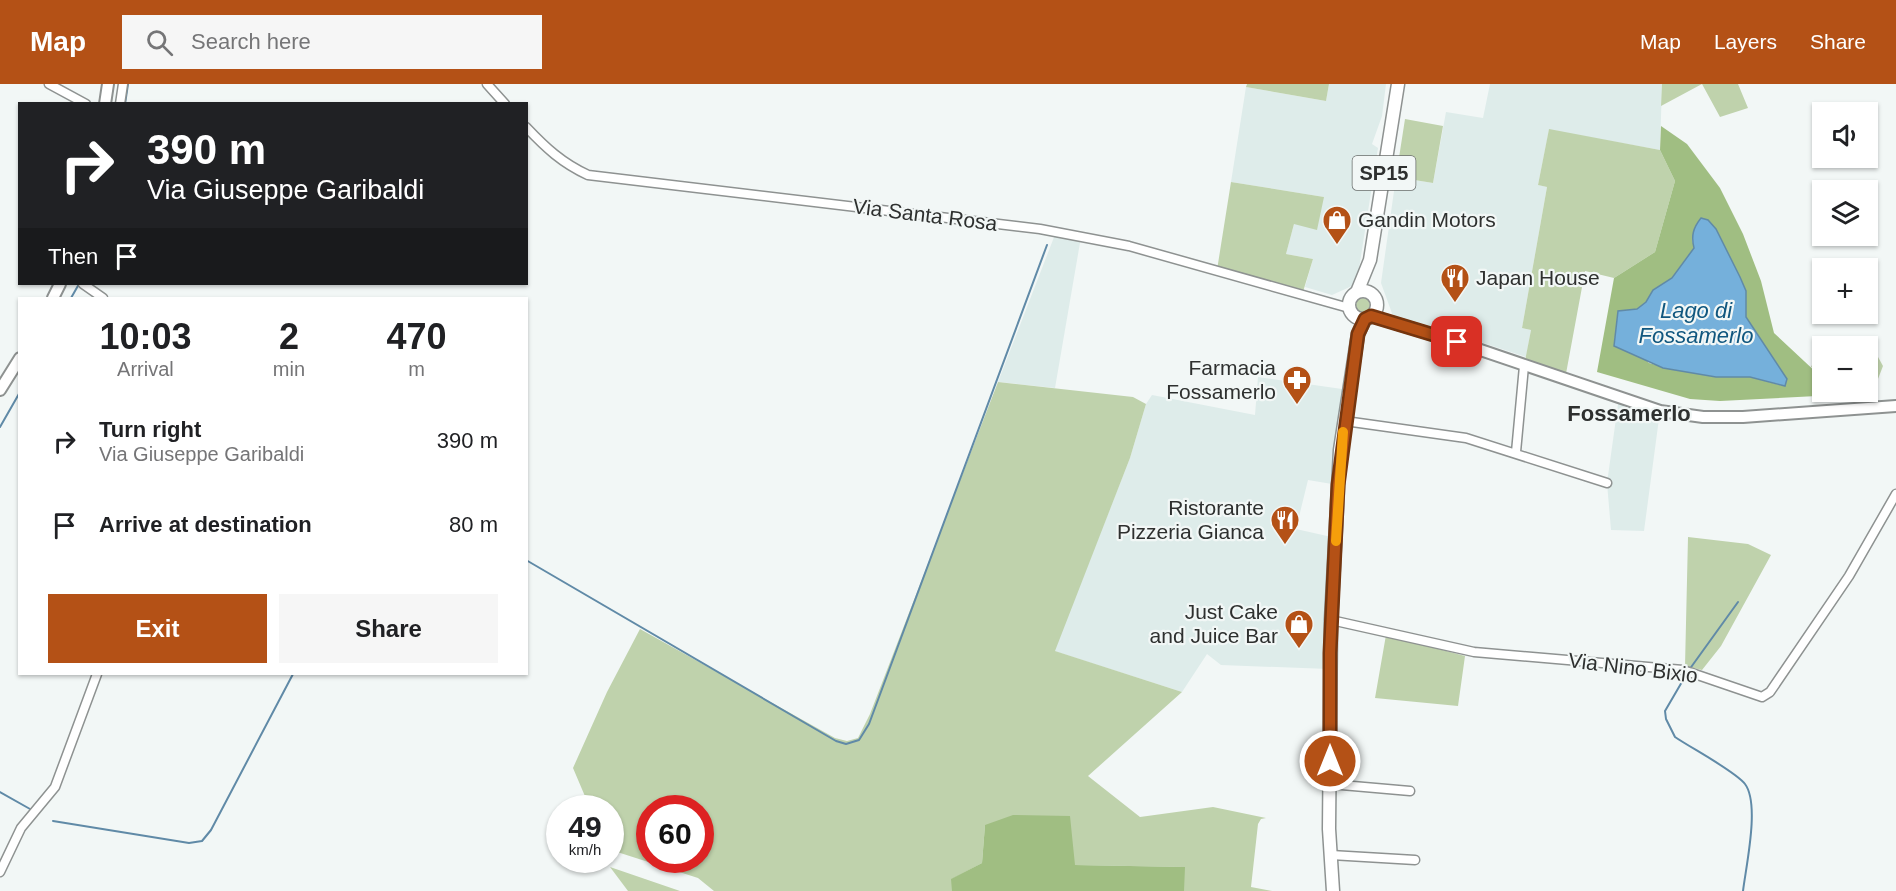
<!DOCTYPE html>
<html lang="en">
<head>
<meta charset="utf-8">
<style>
	:root { --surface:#fff; --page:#f6f6f6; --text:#202124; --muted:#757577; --accent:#b45116 }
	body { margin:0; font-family:Arial,sans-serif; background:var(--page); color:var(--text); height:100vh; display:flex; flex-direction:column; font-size:22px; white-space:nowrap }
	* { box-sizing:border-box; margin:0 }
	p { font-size:20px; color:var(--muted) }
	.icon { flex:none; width:33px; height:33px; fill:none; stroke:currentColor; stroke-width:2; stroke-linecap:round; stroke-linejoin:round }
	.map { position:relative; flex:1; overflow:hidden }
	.side { position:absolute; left:18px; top:213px; width:510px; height:378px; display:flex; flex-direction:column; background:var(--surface); border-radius:0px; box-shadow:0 2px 4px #0004 }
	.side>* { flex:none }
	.top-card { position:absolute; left:18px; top:18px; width:510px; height:183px; border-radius:0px; box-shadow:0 2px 4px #0004; background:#202124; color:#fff; overflow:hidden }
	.tools { position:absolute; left:1812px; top:18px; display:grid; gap:12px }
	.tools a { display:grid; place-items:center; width:66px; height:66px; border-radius:0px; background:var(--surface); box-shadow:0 2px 4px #0004; font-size:30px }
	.speed { position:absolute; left:546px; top:711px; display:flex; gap:12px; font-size:30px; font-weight:700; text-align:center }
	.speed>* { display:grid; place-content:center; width:78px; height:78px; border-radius:50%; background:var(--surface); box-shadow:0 2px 4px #0004; line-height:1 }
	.speed small { font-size:15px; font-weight:400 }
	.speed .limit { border:9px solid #d22; background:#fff; color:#111 }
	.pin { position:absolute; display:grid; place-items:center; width:51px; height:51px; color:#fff; margin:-26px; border-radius:12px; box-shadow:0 3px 9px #0006 }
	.me { position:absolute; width:66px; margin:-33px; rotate:0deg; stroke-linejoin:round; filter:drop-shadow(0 0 4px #0008) }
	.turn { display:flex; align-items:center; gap:21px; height:126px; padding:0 30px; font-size:27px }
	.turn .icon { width:78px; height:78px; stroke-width:2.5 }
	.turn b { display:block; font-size:42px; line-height:51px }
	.then { display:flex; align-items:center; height:57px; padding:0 30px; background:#0003; gap:12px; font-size:22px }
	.eta { display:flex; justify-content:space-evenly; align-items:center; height:102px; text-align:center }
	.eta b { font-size:36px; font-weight:600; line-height:42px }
	.action { display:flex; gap:12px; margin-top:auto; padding:12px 30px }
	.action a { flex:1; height:69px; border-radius:0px; background:var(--accent); color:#fff; font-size:24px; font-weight:600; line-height:69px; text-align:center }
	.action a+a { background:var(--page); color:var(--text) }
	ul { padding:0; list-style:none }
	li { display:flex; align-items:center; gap:18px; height:84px; padding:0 30px }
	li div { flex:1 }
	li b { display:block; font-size:22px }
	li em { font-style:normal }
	header { display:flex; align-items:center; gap:36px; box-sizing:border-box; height:84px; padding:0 30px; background:var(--accent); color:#fff }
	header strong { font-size:28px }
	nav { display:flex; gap:33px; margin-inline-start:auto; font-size:21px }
	.search { width:420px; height:54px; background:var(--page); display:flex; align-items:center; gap:15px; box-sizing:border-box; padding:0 21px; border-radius:0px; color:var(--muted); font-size:22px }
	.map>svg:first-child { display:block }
</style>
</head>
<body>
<header>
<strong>Map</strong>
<div class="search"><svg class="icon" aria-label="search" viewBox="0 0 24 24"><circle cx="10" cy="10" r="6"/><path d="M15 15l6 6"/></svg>Search here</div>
<nav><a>Map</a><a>Layers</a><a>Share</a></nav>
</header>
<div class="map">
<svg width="1896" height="807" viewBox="0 0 1896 807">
	<rect width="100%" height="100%" fill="#f2f7f6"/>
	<path fill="#deecea" d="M 1329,0 L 1386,0 L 1382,32 L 1372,60 L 1378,64 L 1358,191 L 1352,202 L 1332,211 L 1305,203 L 1313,175 L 1286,170 L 1294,140 L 1324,113 L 1231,98 L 1246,3 L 1326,17 Z
		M 1490,0 L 1662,0 L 1660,66 L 1549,46 L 1538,101 L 1547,103 L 1522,244 L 1531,246 L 1526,273 L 1438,244 L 1393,232 L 1381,199 L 1396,93 L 1433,99 L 1446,28 L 1483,34 Z
		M 1056,148 L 1081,153 L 1055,304 L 998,298 Z
		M 1258,293 L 1349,306 L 1338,401 L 1308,396 L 1296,445 L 1336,454 L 1329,585 L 1221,581 L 1207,570 L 1182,608 L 1054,567 L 1130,374 L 1146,320 L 1152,311 L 1255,331 Z
		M 1619,313 L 1660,327 L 1644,447 L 1611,446 L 1607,399 Z"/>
	<path fill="#bfd2ac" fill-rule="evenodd" d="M 1247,0 L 1329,0 L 1326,17 L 1246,3 Z
		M 1662,0 L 1702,0 L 1661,22 Z
		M 1702,0 L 1738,0 L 1748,24 L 1720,33 Z
		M 1405,35 L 1443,42 L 1433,99 L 1396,93 Z
		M 1549,45 L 1660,66 L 1675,97 L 1655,168 L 1614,194 L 1585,187 L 1565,295 L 1524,282 L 1531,246 L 1522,244 L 1547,103 L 1538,101 Z
		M 1231,98 L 1324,113 L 1317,146 L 1294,140 L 1286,170 L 1313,175 L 1302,211 L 1217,186 Z
		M1356 221a7 7 0 1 1 14 0a7 7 0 1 1-14 0Z
		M 1867,253 L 1883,282 L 1871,313 L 1817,315 L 1820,299 L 1811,282 L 1822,276 L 1822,308 L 1868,308 L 1868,262 L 1849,262 Z
		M 998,298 L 1133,313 L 1146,320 L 1130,374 L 1055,567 L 1182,608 L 1088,692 L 1140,733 L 1213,723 L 1266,734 L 1261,735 L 1258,740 L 1251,803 L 1272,807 L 1184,807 L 1184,783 L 1075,781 L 985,741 L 982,779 L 952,795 L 952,807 L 714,807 L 698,794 L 611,766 L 610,724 L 590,724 L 573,684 L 607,608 L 640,545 L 835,654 L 847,657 L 858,654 L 870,630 ZM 650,724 L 700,724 L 700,776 L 650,776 Z
		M 1688,453 L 1748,460 L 1771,471 L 1721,562 L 1702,586 L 1685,582 Z
		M 1386,551 L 1465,572 L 1458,622 L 1375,614 Z
		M 610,783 L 680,807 L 628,807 Z"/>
	<path fill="#a0be82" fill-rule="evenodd" d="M 1661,42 L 1687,60 L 1720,104 L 1743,150 L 1761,197 L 1774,249 L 1819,291 L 1820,299 L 1817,312 L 1720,317 L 1690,315 L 1597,288 L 1614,194 L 1655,168 L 1675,97 L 1660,66 ZM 1716,145 L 1746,207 L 1746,233 L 1781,286 L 1784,302 L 1750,293 L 1716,293 L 1675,286 L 1649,279 L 1642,272 L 1614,261 L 1618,227 L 1637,225 L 1646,218 L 1653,206 L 1672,194 L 1694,164 L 1692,155 Z
		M 1013,731 L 1070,732 L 1075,781 L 1185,783 L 1184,807 L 952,807 L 951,795 L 982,779 L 985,741 Z"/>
	<path fill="#75b0db" stroke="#608aa7" stroke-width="1.5" d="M 1701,134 L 1708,136 L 1716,145 L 1740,193 L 1746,207 L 1746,233 L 1787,295 L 1785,302 L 1750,293 L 1716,293 L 1663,284 L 1614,262 L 1618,227 L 1637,225 L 1646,218 L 1653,206 L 1672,194 L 1694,164 C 1691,152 1693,144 1701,134 Z"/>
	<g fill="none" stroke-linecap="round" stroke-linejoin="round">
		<path stroke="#608aa7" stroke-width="2" d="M 125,20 L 128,0
			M 71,214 L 79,200
			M 0,343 L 20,308
			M 526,476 L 836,657 L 846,660 L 859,656 L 869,640 L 1047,161
			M 1689,586 L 1738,518
			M 1686,591 L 1665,627 L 1666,635 L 1675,653 C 1691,664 1735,687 1745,700 C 1760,720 1746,782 1743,807
			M 0,708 L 30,725
			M 53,737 L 189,759 L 202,757 L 211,746 L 293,590"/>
		<g stroke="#8e9291" stroke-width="11">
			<path id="minor" d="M 49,0 L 86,20
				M 487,0 L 505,20
				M 120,20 L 123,0
				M 526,43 C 546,64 562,79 588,91 L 1040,145 L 1129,162 L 1349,224
				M 83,200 L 103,214
				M 1345,337 L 1466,354 L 1607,399
				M 1516,368 L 1524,282
				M 1331,536 L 1474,568 L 1683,586 L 1762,613 L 1770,608 L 1849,492 L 1896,410
				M 1330,700 L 1410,707
				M 1331,771 L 1415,776
				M 0,788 L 21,744 L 55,703 L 97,590"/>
		</g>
		<g stroke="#8e9291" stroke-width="14">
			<path id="tertiary" d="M 105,20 L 108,0
				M 53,214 L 60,200
				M 1371,232 L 1457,258 L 1660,327 L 1703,333 L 1743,333 L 1896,322
				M 0,306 L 20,274"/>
		</g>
		<g stroke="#8e9291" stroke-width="15">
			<path id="primary" d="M1349 221a14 14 0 1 1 28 0a14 14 0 1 1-28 0Z
				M 1357,208 L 1370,176 L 1398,0
				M 1333,807 L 1329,745 L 1331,536 L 1340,366 L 1358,250 L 1365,235"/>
		</g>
		<use href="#minor" stroke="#fff" stroke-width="8"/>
		<use href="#tertiary" stroke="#fff" stroke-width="10"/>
		<use href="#primary" stroke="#fff" stroke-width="12"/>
	</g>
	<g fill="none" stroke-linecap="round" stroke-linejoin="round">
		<g stroke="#75350e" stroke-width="15">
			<path id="route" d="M 1330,677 L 1330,569 L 1338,401 L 1358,250 L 1365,235 L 1371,232 L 1457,258"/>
		</g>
		<use href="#route" stroke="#b45116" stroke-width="10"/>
		<path stroke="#f59e0b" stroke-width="10" d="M 1336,457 L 1343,348"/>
	</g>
	<defs>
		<g id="shop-pin" transform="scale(1.5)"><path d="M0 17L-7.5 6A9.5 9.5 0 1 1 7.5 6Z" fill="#b45116" stroke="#f2f7f6"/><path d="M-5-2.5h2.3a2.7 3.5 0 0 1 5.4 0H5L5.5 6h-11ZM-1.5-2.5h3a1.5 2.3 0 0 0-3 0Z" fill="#fff"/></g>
		<g id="restaurant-pin" transform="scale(1.5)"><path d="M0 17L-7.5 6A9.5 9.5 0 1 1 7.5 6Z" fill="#b45116" stroke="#f2f7f6"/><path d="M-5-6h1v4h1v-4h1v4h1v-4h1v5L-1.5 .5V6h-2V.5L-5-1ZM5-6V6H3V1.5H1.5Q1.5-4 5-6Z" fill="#fff"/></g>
		<g id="pharmacy-pin" transform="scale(1.5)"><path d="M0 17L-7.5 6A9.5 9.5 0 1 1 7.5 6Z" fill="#b45116" stroke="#f2f7f6"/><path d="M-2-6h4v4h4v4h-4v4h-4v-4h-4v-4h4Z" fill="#fff"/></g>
	</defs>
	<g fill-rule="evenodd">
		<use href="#shop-pin" x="1337" y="136"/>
		<use href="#restaurant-pin" x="1455" y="194"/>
		<use href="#pharmacy-pin" x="1297" y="296"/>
		<use href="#restaurant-pin" x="1285" y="436"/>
		<use href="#shop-pin" x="1299" y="540"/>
	</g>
	<g text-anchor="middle" stroke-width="4.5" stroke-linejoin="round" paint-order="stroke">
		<rect fill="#f2f7f6" stroke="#696c6b" stroke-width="1.5" x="1352.5" y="72" width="63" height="34" rx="4.5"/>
		<g font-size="20" font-weight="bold" fill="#2e302f">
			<text x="1384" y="96">SP15</text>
		</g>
		<g font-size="21" fill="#2e302f" stroke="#f2f7f6">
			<text transform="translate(925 131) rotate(7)" y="7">Via Santa Rosa</text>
			<text transform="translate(1633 584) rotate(7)" y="7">Via Nino Bixio</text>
		</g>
		<g font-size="21" fill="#2e302f" stroke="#f2f7f6" text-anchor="end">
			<text x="1358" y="143" text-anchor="start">Gandin Motors</text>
			<text x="1476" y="201" text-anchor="start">Japan House</text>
			<text x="1276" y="291">Farmacia<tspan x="1276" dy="24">Fossamerlo</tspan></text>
			<text x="1264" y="431">Ristorante<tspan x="1264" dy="24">Pizzeria Gianca</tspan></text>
			<text x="1278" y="535">Just Cake<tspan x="1278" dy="24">and Juice Bar</tspan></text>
		</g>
		<g font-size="22" font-style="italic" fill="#10577f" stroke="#f2f7f6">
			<text x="1696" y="234">Lago di<tspan x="1696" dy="25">Fossamerlo</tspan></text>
		</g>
		<g font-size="22" font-weight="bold" fill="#2e302f" stroke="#f2f7f6">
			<text x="1629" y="337">Fossamerlo</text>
		</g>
	</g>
</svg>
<div class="tools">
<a><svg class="icon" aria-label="sound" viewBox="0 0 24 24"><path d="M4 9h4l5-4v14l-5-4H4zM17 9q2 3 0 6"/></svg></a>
<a><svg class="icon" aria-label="layers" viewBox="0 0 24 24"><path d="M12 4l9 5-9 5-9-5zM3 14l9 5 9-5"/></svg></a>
<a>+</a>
<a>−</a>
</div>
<div class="speed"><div>49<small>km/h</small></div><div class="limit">60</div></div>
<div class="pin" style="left:1457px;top:258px;background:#d93025"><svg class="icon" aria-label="arrive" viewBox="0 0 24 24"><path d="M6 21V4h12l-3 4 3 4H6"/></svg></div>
<svg class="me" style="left:1330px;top:677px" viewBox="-20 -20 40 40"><circle r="17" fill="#b45116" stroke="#fff" stroke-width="3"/><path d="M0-11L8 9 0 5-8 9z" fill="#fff"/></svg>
<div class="top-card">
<div class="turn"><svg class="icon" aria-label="right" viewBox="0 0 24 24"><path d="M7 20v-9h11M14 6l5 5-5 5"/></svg><div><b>390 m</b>Via Giuseppe Garibaldi</div></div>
<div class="then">Then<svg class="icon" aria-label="arrive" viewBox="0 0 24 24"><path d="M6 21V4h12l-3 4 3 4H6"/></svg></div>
</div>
<section class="side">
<div class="eta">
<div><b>10:03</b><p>Arrival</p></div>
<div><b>2</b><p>min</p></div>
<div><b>470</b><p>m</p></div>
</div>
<ul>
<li><svg class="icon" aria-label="right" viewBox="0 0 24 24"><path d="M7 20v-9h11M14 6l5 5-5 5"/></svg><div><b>Turn right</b><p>Via Giuseppe Garibaldi</p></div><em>390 m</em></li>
<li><svg class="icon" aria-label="arrive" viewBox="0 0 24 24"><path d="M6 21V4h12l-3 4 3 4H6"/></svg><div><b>Arrive at destination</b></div><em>80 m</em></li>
</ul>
<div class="action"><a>Exit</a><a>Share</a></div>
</section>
</div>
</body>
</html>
